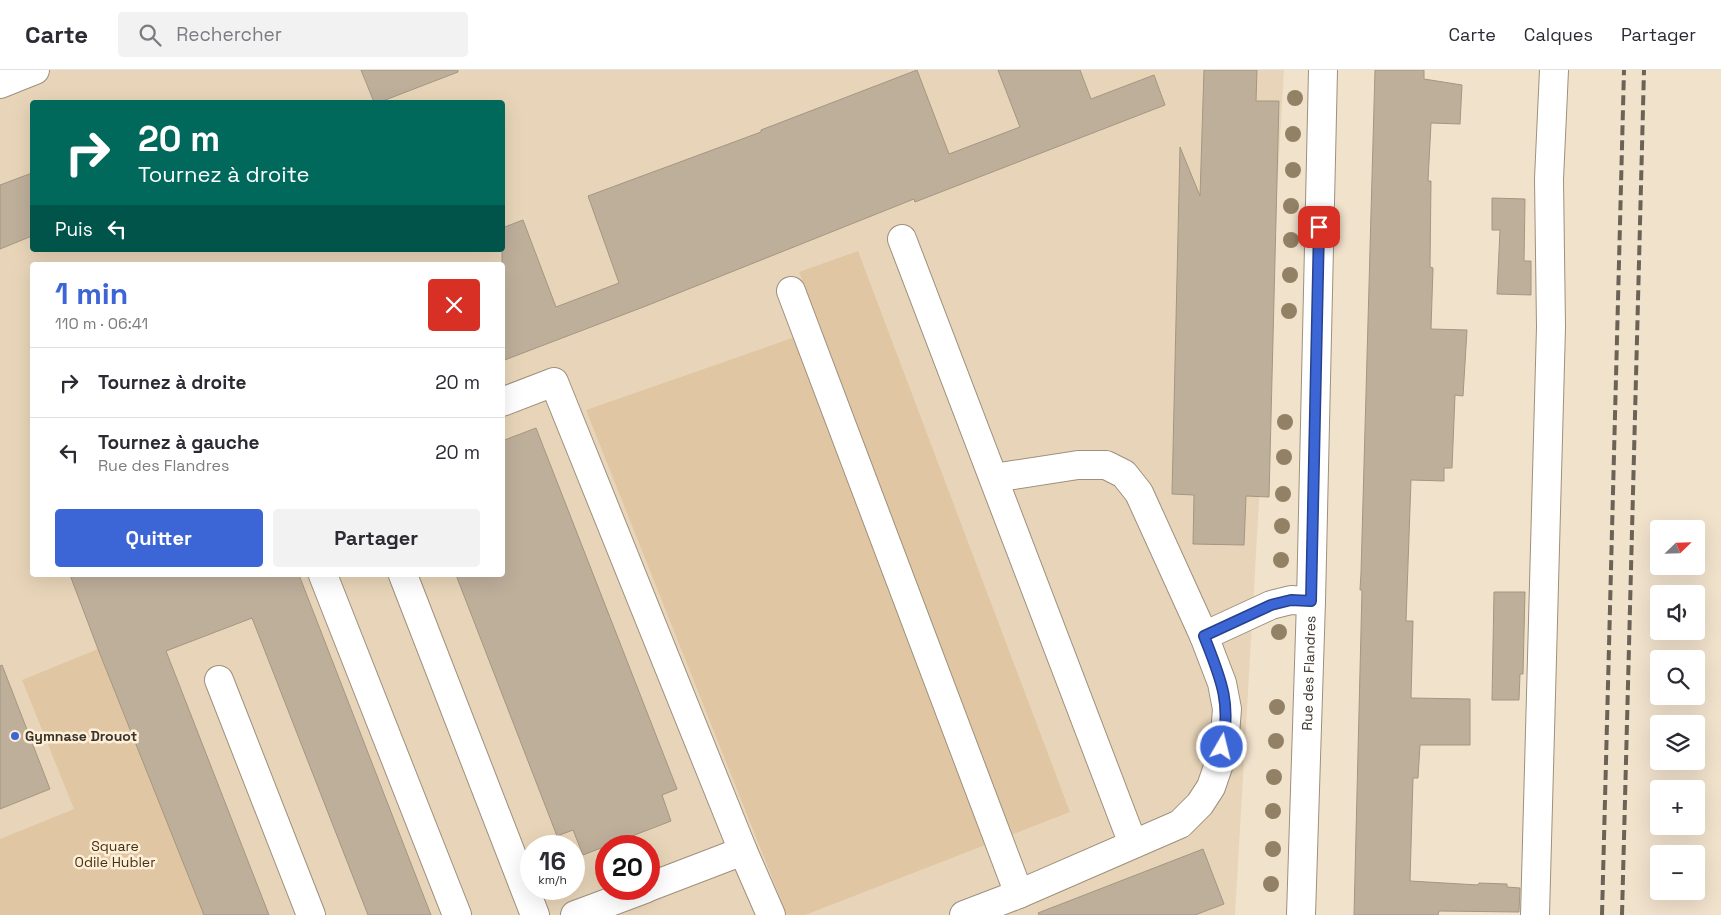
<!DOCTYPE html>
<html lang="fr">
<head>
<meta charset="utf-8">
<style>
	:root { --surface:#fff; --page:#f2f2f3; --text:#2b2b33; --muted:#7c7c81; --line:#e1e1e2; --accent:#3c65d6 }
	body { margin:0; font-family:"Space Grotesk",sans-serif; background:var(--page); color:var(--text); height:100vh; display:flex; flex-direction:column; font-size:19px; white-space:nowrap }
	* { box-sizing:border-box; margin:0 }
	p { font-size:16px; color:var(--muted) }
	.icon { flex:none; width:28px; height:28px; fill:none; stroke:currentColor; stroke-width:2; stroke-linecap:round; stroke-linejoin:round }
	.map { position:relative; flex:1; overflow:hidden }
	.side { position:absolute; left:30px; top:192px; width:475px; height:315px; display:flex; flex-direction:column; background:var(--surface); border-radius:5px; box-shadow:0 5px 20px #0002 }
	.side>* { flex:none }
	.hud { position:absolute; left:30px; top:30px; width:475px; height:152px; border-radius:5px; box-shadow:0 5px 20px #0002; background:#00695c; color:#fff; overflow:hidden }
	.needle { width:32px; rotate:67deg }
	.tools { position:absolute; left:1650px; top:450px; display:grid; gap:10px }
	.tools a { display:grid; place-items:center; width:55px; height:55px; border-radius:5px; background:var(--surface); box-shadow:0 5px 20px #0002; font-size:25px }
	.speed { position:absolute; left:520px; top:765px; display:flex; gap:10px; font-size:25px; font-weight:700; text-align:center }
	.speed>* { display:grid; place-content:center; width:65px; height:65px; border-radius:50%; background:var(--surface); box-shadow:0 5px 20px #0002; line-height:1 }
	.speed small { font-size:12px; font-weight:400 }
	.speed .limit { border:8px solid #d22; background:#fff; color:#111 }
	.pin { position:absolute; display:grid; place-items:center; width:42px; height:42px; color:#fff; margin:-21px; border-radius:10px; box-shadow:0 2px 8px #0006 }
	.me { position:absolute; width:55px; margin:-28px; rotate:8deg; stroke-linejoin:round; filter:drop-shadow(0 0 4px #0008) }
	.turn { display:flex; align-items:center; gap:18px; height:105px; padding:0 25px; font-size:22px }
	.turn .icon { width:65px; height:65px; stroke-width:2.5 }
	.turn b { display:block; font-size:35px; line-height:42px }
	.then { display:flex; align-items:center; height:48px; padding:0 25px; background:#0003; gap:10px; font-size:19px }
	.round { display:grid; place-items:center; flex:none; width:52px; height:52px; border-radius:5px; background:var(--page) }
	.head { display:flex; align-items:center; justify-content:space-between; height:85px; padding:0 25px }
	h1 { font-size:30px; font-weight:600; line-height:38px; color:var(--accent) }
	.action { display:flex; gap:10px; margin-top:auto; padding:10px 25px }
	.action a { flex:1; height:58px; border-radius:5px; background:var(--accent); color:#fff; font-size:20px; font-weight:600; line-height:58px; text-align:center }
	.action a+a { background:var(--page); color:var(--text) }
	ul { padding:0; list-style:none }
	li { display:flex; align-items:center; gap:15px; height:70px; padding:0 25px; border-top:1px solid var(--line) }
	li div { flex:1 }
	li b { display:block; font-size:19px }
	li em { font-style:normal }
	header { display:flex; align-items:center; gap:30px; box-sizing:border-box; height:70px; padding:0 25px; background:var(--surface); border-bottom:1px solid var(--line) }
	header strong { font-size:24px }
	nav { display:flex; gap:28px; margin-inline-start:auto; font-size:18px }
	.search { width:350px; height:45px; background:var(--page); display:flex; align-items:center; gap:12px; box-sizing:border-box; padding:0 18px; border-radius:5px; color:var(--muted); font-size:19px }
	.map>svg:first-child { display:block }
</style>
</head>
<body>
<header>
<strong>Carte</strong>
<div class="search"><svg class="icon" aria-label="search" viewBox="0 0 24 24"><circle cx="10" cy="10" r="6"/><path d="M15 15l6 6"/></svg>Rechercher</div>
<nav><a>Carte</a><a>Calques</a><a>Partager</a></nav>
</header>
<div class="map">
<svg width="1721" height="845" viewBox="0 0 1721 845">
	<rect width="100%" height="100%" fill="#f1e2cc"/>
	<path fill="#e8d5b9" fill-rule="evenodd" d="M 0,0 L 1284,0 L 1235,845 L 0,845 ZM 32,32 L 502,32 L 502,180 L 32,180 ZM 32,195 L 502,195 L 502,505 L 32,505 ZM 531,776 L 574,776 L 574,819 L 531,819 ZM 606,776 L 649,776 L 649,819 L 606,819 Z"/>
	<path fill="#e0c6a2" d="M 858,181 L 1070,742 L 805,845 L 787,845 L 586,340 L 821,258 L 799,202 Z
		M 98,579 L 204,845 L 0,845 L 0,769 L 74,739 L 22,610 Z"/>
	<path fill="#beaf9b" stroke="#a49682" d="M 361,0 L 458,0 L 458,2 L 380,32 L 374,32 Z
		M 917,0 L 949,84 L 1020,57 L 998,0 L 1080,0 L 1091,29 L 1154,5 L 1165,35 L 915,132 L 914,129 L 646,236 L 502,291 L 502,158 L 523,150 L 556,237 L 619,213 L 588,126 L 761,62 L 761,60 Z
		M 1204,0 L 1257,0 L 1256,31 L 1279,31 L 1269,427 L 1246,426 L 1244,475 L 1193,474 L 1194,425 L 1172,424 L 1180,77 L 1200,126 Z
		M 1375,0 L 1424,0 L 1424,9 L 1462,15 L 1460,54 L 1431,53 L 1428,111 L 1431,111 L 1430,197 L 1433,198 L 1431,259 L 1467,260 L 1463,326 L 1455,325 L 1452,398 L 1444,398 L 1444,411 L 1411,410 L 1406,551 L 1413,551 L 1411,628 L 1470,629 L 1470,675 L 1420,675 L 1418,708 L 1413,708 L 1410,811 L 1478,815 L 1479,813 L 1507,814 L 1507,817 L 1520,818 L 1519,842 L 1439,841 L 1438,845 L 1354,845 L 1362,520 L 1360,520 L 1361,503 Z
		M 32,103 L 32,166 L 0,179 L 0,115 Z
		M 1492,128 L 1525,129 L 1524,191 L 1531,191 L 1531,225 L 1497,224 L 1500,160 L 1492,160 Z
		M 536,358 L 677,719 L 662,725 L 671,751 L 583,785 L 573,760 L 557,766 L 456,505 L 502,505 L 502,371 Z
		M 70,505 L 299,505 L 431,845 L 368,845 L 252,548 L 166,581 L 269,845 L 204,845 L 98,579 Z
		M 1494,522 L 1525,522 L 1523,604 L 1520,604 L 1519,630 L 1492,630 Z
		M 2,595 L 50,719 L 0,739 L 0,596 Z
		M 1203,779 L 1224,834 L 1195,845 L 1039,845 L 1038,843 Z"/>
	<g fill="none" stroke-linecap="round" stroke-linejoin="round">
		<g stroke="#9e907c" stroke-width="30">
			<g id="minor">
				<path d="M 902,169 L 1133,774"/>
				<path d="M 791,221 L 1019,824"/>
				<path d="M 502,332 L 554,312 L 743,781"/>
				<path d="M 323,505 L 457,845"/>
				<path d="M 403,505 L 535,845"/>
				<path d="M 1204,566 L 1271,535 L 1291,530 L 1311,531"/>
				<path d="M 219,610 L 311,845"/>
				<path d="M 649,817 L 743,781 L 771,845"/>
				<path d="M 575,845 L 645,819"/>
				<path d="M 964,845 L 1019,824 L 1180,754 L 1200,734 L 1211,717 L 1220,691 L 1225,664 L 1227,639 L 1222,613 L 1204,566 L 1139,423 L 1124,404 L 1106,395 L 1078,395 L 994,408"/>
				<path id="s1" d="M 1301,845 L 1311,531 L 1323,0"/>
				<path d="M 1535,845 L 1551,257 L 1549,109 L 1554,0"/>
			</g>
		</g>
		<g stroke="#9e907c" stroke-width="30">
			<path id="major" d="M 0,14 L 35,0"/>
		</g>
		<use href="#minor" stroke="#fff" stroke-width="28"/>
		<use href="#major" stroke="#fff" stroke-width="28"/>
		<path stroke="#6b6356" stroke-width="4" stroke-dasharray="10 5" stroke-linecap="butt" d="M 1602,845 L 1624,0
			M 1622,845 L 1644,0"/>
	</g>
	<g fill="#928165">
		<circle cx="1295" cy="28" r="8"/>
		<circle cx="1293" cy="64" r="8"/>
		<circle cx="1293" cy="100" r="8"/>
		<circle cx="1291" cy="136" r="8"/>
		<circle cx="1291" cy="170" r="8"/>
		<circle cx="1290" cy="205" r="8"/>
		<circle cx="1289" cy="241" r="8"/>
		<circle cx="1285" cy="352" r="8"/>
		<circle cx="1284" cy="387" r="8"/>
		<circle cx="1283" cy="424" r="8"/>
		<circle cx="1282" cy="456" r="8"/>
		<circle cx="1281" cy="490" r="8"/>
		<circle cx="1279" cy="562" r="8"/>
		<circle cx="1277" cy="637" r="8"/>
		<circle cx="1276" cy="671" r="8"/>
		<circle cx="1274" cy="707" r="8"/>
		<circle cx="1273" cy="741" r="8"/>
		<circle cx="1273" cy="779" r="8"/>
		<circle cx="1271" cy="814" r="8"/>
	</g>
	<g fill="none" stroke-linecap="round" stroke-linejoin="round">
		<g stroke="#27428b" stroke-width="12">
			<path id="route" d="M 1222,677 C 1232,632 1220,607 1204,566 L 1271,535 L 1291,530 L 1311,531 L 1319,157"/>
		</g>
		<use href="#route" stroke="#3c65d6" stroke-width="9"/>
	</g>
	<circle fill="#3c65d6" stroke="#feefd9" stroke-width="2" cx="15" cy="666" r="5"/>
	<g text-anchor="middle" stroke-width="5" stroke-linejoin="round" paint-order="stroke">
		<g font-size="14" fill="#39332a" stroke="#feefd9">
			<text dy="5" stroke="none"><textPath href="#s1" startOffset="242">Rue des Flandres</textPath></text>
		</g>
		<g font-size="14" font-weight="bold" fill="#39332a" stroke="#feefd9" text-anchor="start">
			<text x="25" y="671">Gymnase Drouot</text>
		</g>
		<g font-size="14" fill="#443111" stroke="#feefd9">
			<text x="115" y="781">Square<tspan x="115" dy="16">Odile Hubler</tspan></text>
		</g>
	</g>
</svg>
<div class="tools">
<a><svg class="needle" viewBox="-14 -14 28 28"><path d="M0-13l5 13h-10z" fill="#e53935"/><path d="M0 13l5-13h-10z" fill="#7c7c81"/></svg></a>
<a><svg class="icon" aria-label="sound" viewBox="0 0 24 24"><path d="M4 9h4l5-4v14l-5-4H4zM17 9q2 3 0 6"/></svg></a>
<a><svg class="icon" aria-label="search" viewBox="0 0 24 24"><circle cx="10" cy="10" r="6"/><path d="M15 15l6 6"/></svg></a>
<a><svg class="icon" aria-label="layers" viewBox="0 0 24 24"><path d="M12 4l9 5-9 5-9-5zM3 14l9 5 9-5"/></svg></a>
<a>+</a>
<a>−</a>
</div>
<div class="speed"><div>16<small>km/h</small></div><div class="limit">20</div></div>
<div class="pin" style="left:1319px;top:157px;background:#d93025"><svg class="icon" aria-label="arrive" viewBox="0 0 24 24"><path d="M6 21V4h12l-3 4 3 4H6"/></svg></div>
<svg class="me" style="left:1222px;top:677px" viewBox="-20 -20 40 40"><circle r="17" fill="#3c65d6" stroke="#fff" stroke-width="3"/><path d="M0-11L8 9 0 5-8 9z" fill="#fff"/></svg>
<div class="hud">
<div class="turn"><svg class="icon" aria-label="right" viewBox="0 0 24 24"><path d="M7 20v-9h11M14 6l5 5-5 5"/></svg><div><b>20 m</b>Tournez à droite</div></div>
<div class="then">Puis<svg class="icon" aria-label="left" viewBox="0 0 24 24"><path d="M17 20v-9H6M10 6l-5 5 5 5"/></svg></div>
</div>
<section class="side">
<div class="head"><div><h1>1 min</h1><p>110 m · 06:41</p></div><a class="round" style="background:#d93025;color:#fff"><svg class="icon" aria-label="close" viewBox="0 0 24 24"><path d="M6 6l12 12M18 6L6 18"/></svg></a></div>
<ul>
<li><svg class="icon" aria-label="right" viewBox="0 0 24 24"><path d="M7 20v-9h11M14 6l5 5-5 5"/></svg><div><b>Tournez à droite</b></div><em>20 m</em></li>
<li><svg class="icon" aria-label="left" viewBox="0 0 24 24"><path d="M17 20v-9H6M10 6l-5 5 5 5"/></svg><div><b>Tournez à gauche</b><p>Rue des Flandres</p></div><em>20 m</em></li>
</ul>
<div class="action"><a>Quitter</a><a>Partager</a></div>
</section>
</div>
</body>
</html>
